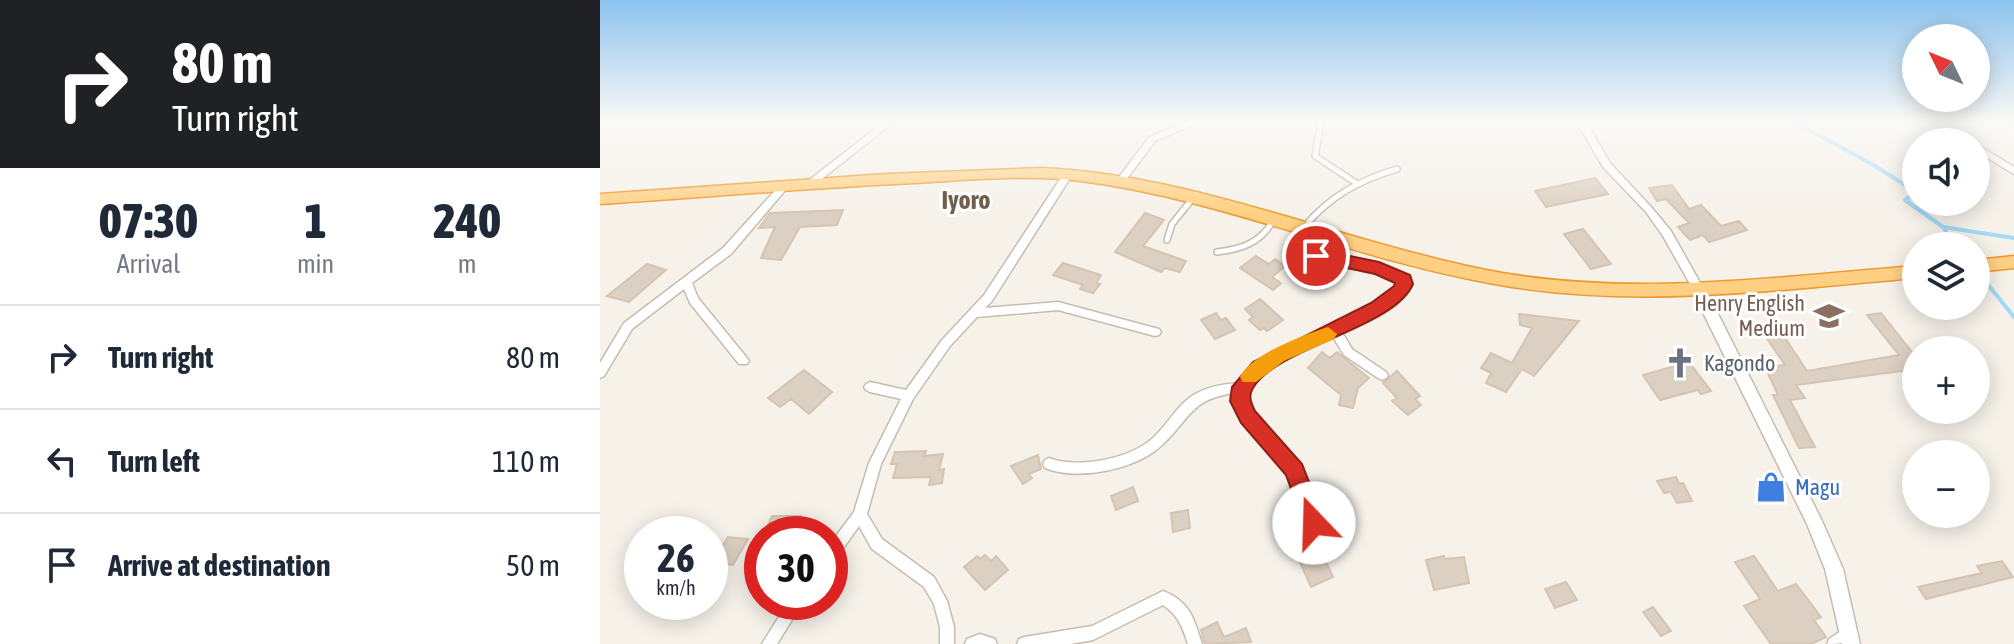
<!DOCTYPE html>
<html lang="en">
<head>
<meta charset="utf-8">
<style>
	:root { --surface:#fff; --page:#f2f2f3; --text:#1f2937; --muted:#747a83; --line:#e0e1e3 }
	body { margin:0; font-family:"Asap Condensed",sans-serif; background:var(--page); color:var(--text); height:100vh; display:flex; flex-direction:column; font-size:30px; white-space:nowrap }
	* { box-sizing:border-box; margin:0 }
	p { font-size:26px; color:var(--muted) }
	.icon { flex:none; width:44px; height:44px; fill:none; stroke:currentColor; stroke-width:2; stroke-linecap:round; stroke-linejoin:round }
	.map { position:relative; flex:1; overflow:hidden }
	.side { display:flex; flex-direction:column; background:var(--surface); width:600px }
	.side>* { flex:none }
	.guide { background:#202124; color:#fff; overflow:hidden }
	.needle { width:52px; rotate:313deg }
	.tools { position:absolute; left:1302px; top:24px; display:grid; gap:16px }
	.tools a { display:grid; place-items:center; width:88px; height:88px; border-radius:50%; background:var(--surface); box-shadow:0 4px 20px #0003; font-size:40px }
	.speed { position:absolute; left:24px; top:516px; display:flex; gap:16px; font-size:40px; font-weight:700; text-align:center }
	.speed>* { display:grid; place-content:center; width:104px; height:104px; border-radius:50%; background:var(--surface); box-shadow:0 4px 20px #0003; line-height:1 }
	.speed small { font-size:20px; font-weight:400 }
	.speed .limit { border:12px solid #d22; background:#fff; color:#111 }
	.pin { position:absolute; display:grid; place-items:center; width:68px; height:68px; color:#fff; margin:-34px; border:4px solid #fff; border-radius:50%; box-shadow:0 2px 8px #0007 }
	.me { position:absolute; width:88px; margin:-44px; rotate:339deg; stroke-linejoin:round; filter:drop-shadow(0 0 6px #0008) }
	.turn { display:flex; align-items:center; gap:28px; height:168px; padding:0 40px; font-size:36px }
	.turn .icon { width:104px; height:104px; stroke-width:2.5 }
	.turn b { display:block; font-size:56px; line-height:68px }
	.eta { display:flex; justify-content:space-evenly; align-items:center; height:136px; text-align:center }
	.eta b { font-size:48px; font-weight:800; line-height:56px }
	ul { padding:0; list-style:none }
	li { display:flex; align-items:center; gap:24px; height:104px; padding:0 40px; border-top:2px solid var(--line) }
	li div { flex:1 }
	li b { display:block; font-size:30px }
	li em { font-style:normal }
	main { display:flex; flex:1; min-height:0 }
	.map>svg:first-child { display:block }
</style>
</head>
<body>
<main>
<section class="side">
<div class="guide">
<div class="turn"><svg class="icon" aria-label="right" viewBox="0 0 24 24"><path d="M7 20v-9h11M14 6l5 5-5 5"/></svg><div><b>80 m</b>Turn right</div></div>
</div>
<div class="eta">
<div><b>07:30</b><p>Arrival</p></div>
<div><b>1</b><p>min</p></div>
<div><b>240</b><p>m</p></div>
</div>
<ul>
<li><svg class="icon" aria-label="right" viewBox="0 0 24 24"><path d="M7 20v-9h11M14 6l5 5-5 5"/></svg><div><b>Turn right</b></div><em>80 m</em></li>
<li><svg class="icon" aria-label="left" viewBox="0 0 24 24"><path d="M17 20v-9H6M10 6l-5 5 5 5"/></svg><div><b>Turn left</b></div><em>110 m</em></li>
<li><svg class="icon" aria-label="arrive" viewBox="0 0 24 24"><path d="M6 21V4h12l-3 4 3 4H6"/></svg><div><b>Arrive at destination</b></div><em>50 m</em></li>
</ul>
</section>
<div class="map">
<svg width="1414" height="644" viewBox="0 0 1414 644">
	<rect width="100%" height="100%" fill="#f6f2ea"/>
	<g fill="none" stroke-linecap="round" stroke-linejoin="round">
		<path stroke="#a3daf7" stroke-width="4" d="M 1194,122 L 1272,164 L 1316,192
			M 1316,193 L 1305,200 L 1343,227 L 1355,246
			M 1343,227 L 1414,238
			M 1385,281 L 1414,317"/>
	</g>
	<path fill="#dcd0c2" stroke="#d5c4b1" stroke-width="2" d="M 995,178 L 1008,194 L 946,207 L 935,191 Z
		M 1072,185 L 1089,209 L 1101,205 L 1121,226 L 1139,221 L 1147,230 L 1109,242 L 1103,235 L 1090,240 L 1078,227 L 1089,223 L 1066,199 L 1057,201 L 1049,188 Z
		M 243,210 L 237,225 L 200,227 L 181,260 L 161,258 L 175,227 L 159,228 L 170,213 Z
		M 545,213 L 564,220 L 543,246 L 586,261 L 580,272 L 565,268 L 561,272 L 515,252 Z
		M 983,229 L 1011,264 L 991,269 L 964,234 Z
		M 656,256 L 669,264 L 675,259 L 685,266 L 672,277 L 681,283 L 673,290 L 640,268 Z
		M 463,263 L 501,275 L 496,283 L 500,284 L 493,293 L 480,289 L 483,285 L 453,275 Z
		M 47,264 L 66,270 L 29,302 L 7,296 Z
		M 660,299 L 683,320 L 667,331 L 664,328 L 660,330 L 649,320 L 653,317 L 645,309 Z
		M 616,313 L 621,320 L 626,318 L 635,330 L 615,339 L 601,320 Z
		M 1281,313 L 1316,357 L 1316,369 L 1196,385 L 1205,398 L 1190,400 L 1215,447 L 1199,448 L 1173,395 L 1178,395 L 1165,367 L 1185,365 L 1161,330 L 1178,327 L 1207,371 L 1299,355 L 1267,315 Z
		M 919,314 L 979,321 L 934,376 L 922,369 L 906,392 L 886,383 L 891,373 L 881,368 L 891,353 L 912,363 L 932,328 L 920,325 Z
		M 722,352 L 730,358 L 737,352 L 769,378 L 758,388 L 753,408 L 739,405 L 741,395 L 708,368 Z
		M 1089,362 L 1111,391 L 1101,394 L 1098,390 L 1060,400 L 1043,375 Z
		M 204,370 L 232,392 L 209,414 L 191,399 L 180,407 L 168,398 Z
		M 797,371 L 820,396 L 815,399 L 821,405 L 808,415 L 792,401 L 797,398 L 783,383 Z
		M 326,451 L 324,456 L 343,454 L 339,470 L 344,469 L 342,483 L 329,485 L 331,477 L 293,478 L 297,464 L 291,464 L 295,452 Z
		M 438,455 L 441,469 L 429,474 L 432,478 L 423,484 L 411,466 Z
		M 1076,477 L 1079,484 L 1083,483 L 1092,501 L 1077,503 L 1071,492 L 1064,493 L 1057,481 Z
		M 533,487 L 538,501 L 516,510 L 511,496 Z
		M 588,510 L 590,528 L 573,532 L 571,513 Z
		M 172,516 L 201,516 L 193,534 L 164,534 Z
		M 128,537 L 148,539 L 133,565 L 112,563 Z
		M 721,551 L 733,577 L 711,587 L 699,560 Z
		M 385,555 L 391,561 L 396,556 L 408,570 L 385,590 L 364,567 L 377,556 L 380,559 Z
		M 844,556 L 845,559 L 864,557 L 869,583 L 834,590 L 826,560 Z
		M 1154,556 L 1178,591 L 1196,584 L 1221,617 L 1214,620 L 1226,637 L 1211,644 L 1171,644 L 1144,606 L 1160,599 L 1135,562 Z
		M 1402,561 L 1413,577 L 1326,599 L 1318,587 L 1382,573 L 1377,566 Z
		M 966,582 L 977,600 L 955,608 L 945,589 Z
		M 1053,607 L 1071,631 L 1061,636 L 1043,612 Z
		M 617,622 L 624,637 L 646,628 L 651,642 L 605,644 L 601,630 Z"/>
	<g fill="none" stroke-linecap="round" stroke-linejoin="round">
		<g stroke="#c6bcaf" stroke-width="8">
			<path id="service" d="M 721,122 L 715,156 L 756,183
				M 705,226 C 730,196 760,180 797,169
				M 567,240 L 572,224 L 593,198
				M 617,252 C 642,249 660,243 673,221"/>
		</g>
		<g stroke="#c6bcaf" stroke-width="3">
			<path id="minor" d="M 284,122 L 294,122 L 214,185 L 208,185 L 206,183 L 208,181 Z
				M 586,122 L 599,122 L 555,141 L 523,184 L 517,184 L 515,182 L 517,180 L 549,137 Z
				M 977,122 L 986,122 L 1010,163 L 1052,208 L 1071,231 L 1103,288 L 1102,291 L 1094,291 L 1063,236 L 1046,212 L 1003,167 Z
				M 1332,122 L 1343,122 L 1372,142 L 1362,142 Z
				M 1409,122 L 1414,122 L 1414,126 Z
				M 1376,144 L 1414,167 L 1414,174 L 1376,151 Z
				M 467,172 L 472,175 L 392,301 L 385,308 L 458,302 L 555,328 L 559,329 L 561,332 L 559,335 L 555,336 L 458,310 L 377,317 L 350,346 L 313,399 L 281,464 L 267,514 L 282,539 L 334,577 L 347,601 L 354,627 L 354,644 L 340,644 L 340,627 L 334,604 L 324,587 L 272,549 L 259,526 L 235,560 L 230,562 L 230,544 L 254,512 L 269,463 L 301,399 L 270,392 L 266,390 L 264,387 L 266,384 L 270,382 L 306,390 L 342,340 L 384,295 L 464,173 Z
				M 185,182 L 190,185 L 188,187 L 131,254 L 92,283 L 98,298 L 147,358 L 149,361 L 147,364 L 139,364 L 90,303 L 84,289 L 32,329 L 4,376 L 0,378 L 0,363 L 24,323 L 123,248 L 182,183 Z
				M 727,232 L 732,236 L 721,253 L 722,255 L 779,265 L 808,276 L 809,279 L 806,293 L 742,332 L 752,349 L 786,372 L 788,375 L 786,378 L 782,380 L 778,378 L 744,355 L 733,337 C 706,349 623,375 654,416 C 667,432 690,450 699,468 C 704,477 705,488 709,497 C 714,511 723,523 729,536 L 727,540 L 722,542 L 717,540 L 697,499 L 689,473 L 644,421 L 634,401 L 635,393 C 590,399 591,418 562,445 C 536,470 478,481 445,468 L 443,464 L 445,460 L 449,458 C 478,469 531,459 554,437 C 569,423 578,403 597,393 C 610,386 624,384 639,383 C 663,351 700,345 733,327 C 755,314 776,301 797,288 L 798,281 L 777,273 L 715,261 L 711,253 L 723,233 Z
				M 563,591 C 590,602 594,618 602,644 L 588,644 C 583,628 578,615 563,605 L 493,640 L 470,644 L 417,644 L 419,639 L 424,637 L 492,626 Z
				M 188,602 L 203,602 L 177,644 L 162,644 Z
				M 1247,627 L 1252,629 L 1254,634 C 1249,644 1238,644 1227,644 L 1229,639 Z
				M 380,634 L 395,639 L 397,644 L 365,644 L 367,639 Z"/>
		</g>
		<g stroke="#c6bcaf" stroke-width="3">
			<path id="tertiary" d="M 1098,283 L 1105,288 L 1222,521 L 1243,569 L 1260,644 L 1242,644 L 1225,569 L 1207,524 L 1091,288 Z"/>
		</g>
		<g stroke="#eb9a30" stroke-width="3">
			<path id="trunk" d="M 442,168 C 595,175 737,240 886,270 C 1027,298 1174,277 1316,266 L 1316,278 C 1174,290 1030,310 889,283 C 751,258 621,199 481,181 C 426,174 369,180 314,183 C 209,188 105,197 0,204 L 0,194 L 286,174 Z
				M 1414,256 L 1414,268 L 1376,272 L 1376,260 Z"/>
		</g>
		<use href="#service" stroke="#fff" stroke-width="5"/>
		<use href="#minor" fill="#fff" fill-rule="evenodd"/>
		<use href="#tertiary" fill="#fff" fill-rule="evenodd"/>
		<use href="#trunk" fill="#ffd084" fill-rule="evenodd"/>
	</g>
	<linearGradient id="sky" x2="0" y2="1"><stop stop-color="#8cc3ee"/><stop offset="0.57" stop-color="#fbf9f6"/><stop offset="1" stop-color="#fbf9f6" stop-opacity="0"/></linearGradient>
	<rect width="1414" height="213" fill="url(#sky)"/>
	<path fill="#d93025" stroke="#8d1f18" stroke-width="2" d="M 716,249 L 779,262 L 810,275 L 813,284 C 795,328 677,347 653,388 C 648,396 651,403 655,411 L 702,464 L 725,523 L 721,530 L 714,533 L 706,530 L 686,475 L 641,423 L 630,401 L 632,387 L 653,362 L 771,303 L 794,286 L 795,283 L 775,274 L 710,260 L 708,256 Z"/>
	<path fill="#f59e0b" d="M 728,327 L 737,334 L 734,339 L 684,361 L 656,382 L 643,382 L 640,377 C 651,354 704,335 728,327 Z"/>
	<defs>
		<g id="school-bare" transform="scale(2.4)"><path d="M0-5L7-2L0 1L-7-2ZM-4 1L0 2.5L4 1V4Q0 6-4 4Z" fill="#8d6e63" stroke="#fff" stroke-width="2.5" paint-order="stroke"/></g>
		<g id="church-bare" transform="scale(2.4)"><path d="M-1.2-6h2.4v3.5h3.3v2.4h-3.3V6h-2.4V-.1h-3.3v-2.4h3.3Z" fill="#6b7280" stroke="#fff" stroke-width="2.5" paint-order="stroke"/></g>
		<g id="shop-bare" transform="scale(2.4)"><path d="M-5-2.5h2.3a2.7 3.5 0 0 1 5.4 0H5L5.5 6h-11ZM-1.5-2.5h3a1.5 2.3 0 0 0-3 0Z" fill="#3f7fe0" stroke="#fff" stroke-width="2.5" paint-order="stroke"/></g>
	</defs>
	<g fill-rule="evenodd">
		<use href="#school-bare" x="1229" y="316"/>
		<use href="#church-bare" x="1080" y="363"/>
		<use href="#shop-bare" x="1171" y="487"/>
	</g>
	<g text-anchor="middle" stroke-width="6" stroke-linejoin="round" paint-order="stroke">
		<g font-size="22" fill="#785e54" stroke="#fff" text-anchor="end">
			<text x="1205" y="311">Henry English<tspan x="1205" dy="25">Medium</tspan></text>
		</g>
		<g font-size="22" fill="#5b616d" stroke="#fff" text-anchor="start">
			<text x="1104" y="371">Kagondo</text>
		</g>
		<g font-size="22" fill="#366cbe" stroke="#fff" text-anchor="start">
			<text x="1195" y="495">Magu</text>
		</g>
		<g font-size="26" font-weight="bold" fill="#6f5f4d" stroke="#fff">
			<text x="366" y="209">Iyoro</text>
		</g>
	</g>
</svg>
<div class="tools">
<a><svg class="needle" viewBox="-14 -14 28 28"><path d="M0-13l5 13h-10z" fill="#e53935"/><path d="M0 13l5-13h-10z" fill="#747a83"/></svg></a>
<a><svg class="icon" aria-label="sound" viewBox="0 0 24 24"><path d="M4 9h4l5-4v14l-5-4H4zM17 9q2 3 0 6"/></svg></a>
<a><svg class="icon" aria-label="layers" viewBox="0 0 24 24"><path d="M12 4l9 5-9 5-9-5zM3 14l9 5 9-5"/></svg></a>
<a>+</a>
<a>−</a>
</div>
<div class="speed"><div>26<small>km/h</small></div><div class="limit">30</div></div>
<div class="pin" style="left:716px;top:256px;background:#d93025"><svg class="icon" aria-label="arrive" viewBox="0 0 24 24"><path d="M6 21V4h12l-3 4 3 4H6"/></svg></div>
<svg class="me" style="left:714px;top:523px" viewBox="-20 -20 40 40"><circle r="19" fill="#fff"/><path d="M0-13L10 11 0 6-10 11z" fill="#d93025"/></svg>
</div>
</main>
</body>
</html>
